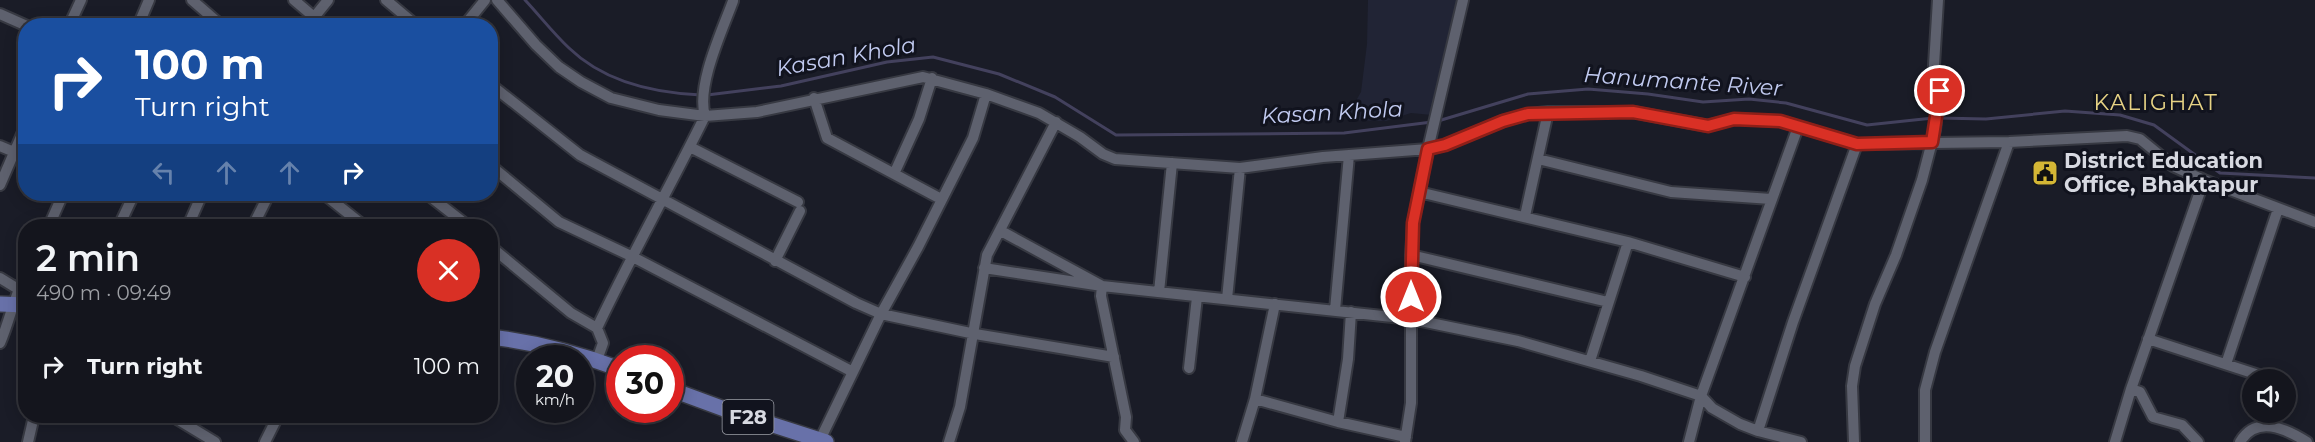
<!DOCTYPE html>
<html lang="en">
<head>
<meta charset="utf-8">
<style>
	:root { --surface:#14151d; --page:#21222a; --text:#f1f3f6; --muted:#9d9fa4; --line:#33343b }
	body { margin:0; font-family:Montserrat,sans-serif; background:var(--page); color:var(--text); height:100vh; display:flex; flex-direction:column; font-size:22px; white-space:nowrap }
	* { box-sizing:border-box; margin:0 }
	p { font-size:20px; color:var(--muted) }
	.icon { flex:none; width:33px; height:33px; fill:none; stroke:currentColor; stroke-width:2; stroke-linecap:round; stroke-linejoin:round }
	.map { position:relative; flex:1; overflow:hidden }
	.sheet { position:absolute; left:18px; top:219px; width:480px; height:204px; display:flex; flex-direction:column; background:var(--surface); border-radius:24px; box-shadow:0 3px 15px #0003,0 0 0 2px var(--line) }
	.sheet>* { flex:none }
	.top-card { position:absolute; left:18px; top:18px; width:480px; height:183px; border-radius:24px; box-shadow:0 3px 15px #0003,0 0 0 2px var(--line); background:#1a4fa0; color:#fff; overflow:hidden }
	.controls { position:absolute; left:2242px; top:369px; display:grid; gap:12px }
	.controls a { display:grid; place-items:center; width:54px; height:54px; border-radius:50%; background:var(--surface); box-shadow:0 3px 15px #0003,0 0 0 2px var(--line); font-size:30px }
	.speed { position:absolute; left:516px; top:345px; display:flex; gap:12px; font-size:30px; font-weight:700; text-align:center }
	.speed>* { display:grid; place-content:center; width:78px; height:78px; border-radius:50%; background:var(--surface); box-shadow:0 3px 15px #0003,0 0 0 2px var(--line); line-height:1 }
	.speed small { font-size:15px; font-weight:400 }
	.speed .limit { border:9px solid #d22; background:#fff; color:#111 }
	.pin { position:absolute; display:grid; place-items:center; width:51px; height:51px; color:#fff; margin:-26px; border:3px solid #fff; border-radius:50%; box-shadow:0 2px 6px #0007 }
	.me { position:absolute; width:66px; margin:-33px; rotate:0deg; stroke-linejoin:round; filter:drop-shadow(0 0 4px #0008) }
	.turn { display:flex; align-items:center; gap:21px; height:126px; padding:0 18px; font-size:27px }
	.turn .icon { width:78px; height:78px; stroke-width:2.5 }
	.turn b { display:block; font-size:42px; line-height:51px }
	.lanes { display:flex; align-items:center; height:57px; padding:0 18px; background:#0003; justify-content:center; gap:30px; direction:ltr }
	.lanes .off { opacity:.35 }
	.round { display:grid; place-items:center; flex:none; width:63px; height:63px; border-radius:32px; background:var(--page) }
	.overview { display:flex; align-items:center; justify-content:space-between; height:102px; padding:0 18px }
	h1 { font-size:36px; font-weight:600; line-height:45px }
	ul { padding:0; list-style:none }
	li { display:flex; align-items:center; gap:18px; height:90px; padding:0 18px }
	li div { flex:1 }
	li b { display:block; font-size:22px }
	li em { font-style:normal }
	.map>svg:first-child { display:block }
</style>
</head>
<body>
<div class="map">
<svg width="2315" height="442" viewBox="0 0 2315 442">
	<rect width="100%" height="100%" fill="#1a1c27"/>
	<path fill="#212435" d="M 1368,0 L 1458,0 L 1432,115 L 1411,113 L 1386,121 L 1348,120 L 1349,113 L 1361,92 L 1367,44 Z"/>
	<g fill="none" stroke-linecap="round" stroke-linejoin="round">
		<path stroke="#43415d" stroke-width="3" d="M 525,0 C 540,16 553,33 569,48 C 603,81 654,93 701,95
			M 707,95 L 781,86 L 887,62 L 933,57 L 999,74 L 1055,97 L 1116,135 L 1344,133 L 1432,122
			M 1939,118 L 1986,119 L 2065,111 L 2120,115 L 2154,125 L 2220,173 L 2315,178
			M 1438,121 L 1528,94 L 1588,89 L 1648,94 L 1703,102 L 1749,99 L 1786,103 L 1867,125 L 1933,118"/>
		<g stroke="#373942" stroke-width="14">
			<path id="street" d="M 192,0 L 222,26
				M 294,0 L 314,17
				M 386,0 L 417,26
				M 497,0 L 536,45 L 559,67 L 581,82 L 611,98 L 659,110 L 705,116 L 757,112 L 923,77 L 986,94 L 1039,113 L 1080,137 L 1103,154 L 1115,159 L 1240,168 L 1323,157 L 1428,149 L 1445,145 L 1503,121 L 1528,114 L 1548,112 L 1633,112 L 1708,126 L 1734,119 L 1780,121 L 1857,144 L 2009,142 L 2127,136 L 2140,139 L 2173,166 L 2204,180 L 2315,222
				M 0,14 L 27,26
				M 69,26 L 81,0
				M 138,26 L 149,0
				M 307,26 L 328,0
				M 464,26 L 485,0
				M 490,84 L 580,155 L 856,303 L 881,314 L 975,334 L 1114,357
				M 814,98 L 827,138 L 941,199
				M 0,146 L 14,152
				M 690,147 L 798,202
				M 1538,159 L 1671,192 L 1771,199
				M 490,165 L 559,222 L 631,256 L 853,372
				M 894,174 L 919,119 L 932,78
				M 0,185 L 26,125
				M 1419,192 L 1628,242 L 1745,277
				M 324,194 L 364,226
				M 427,194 L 468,226
				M 1525,216 L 1548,112
				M 49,226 L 63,194
				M 119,226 L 134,194
				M 188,226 L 202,194
				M 253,226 L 269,194
				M 1001,231 L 1102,286 L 1101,296 L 1126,417 L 1125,430 L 1134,442
				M 490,246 L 571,313 L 597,328
				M 1411,255 L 1608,302
				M 775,261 L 800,211
				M 984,268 L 1102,286 L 1411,319 L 1518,341 L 1641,376 L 1701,396 L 1712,408 L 1740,424 L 1758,431 L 1801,442
				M 0,278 L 18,289
				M 1159,292 L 1172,163
				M 1227,299 L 1240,168
				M 1335,310 L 1349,155
				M 2148,339 L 2274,380
				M 0,343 C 10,320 14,296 26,274
				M 26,354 L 26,370
				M 597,360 L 603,343 L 597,328 C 631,256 670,187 705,116 C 696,86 722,31 733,1
				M 1590,361 L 1628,242
				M 2226,364 L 2278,209
				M 1189,368 L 1197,297
				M 2131,389 L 2204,180
				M 1255,399 L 1338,422 L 1406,437
				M 172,416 L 215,442
				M 1338,422 L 1348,359 L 1351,312
				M 1758,431 L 1793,322 L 1857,144
				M 820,440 L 881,314 L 918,247 L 973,138 L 986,94
				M 28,442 L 34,416
				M 265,442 L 278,416
				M 949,442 L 960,407 L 987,255 L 1056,122
				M 1242,442 L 1255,399 L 1275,304
				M 1405,442 L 1411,403 L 1411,255 L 1413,223 L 1428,149 L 1463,0
				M 1689,442 L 1701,396 L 1798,127
				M 1854,442 L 1852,386 L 1855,366 L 1875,304 L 1896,255 L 1922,180 L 1935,130 L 1939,91 L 1935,78 L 1934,65 L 1938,0
				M 1925,442 L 1925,390 L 1935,352 L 2009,142
				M 2115,442 L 2131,389 L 2140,392 L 2153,417 L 2182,425 L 2198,442
				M 2240,442 C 2256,415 2285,428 2307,442"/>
		</g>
		<g stroke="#373942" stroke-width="18">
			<path id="primary" d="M 0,304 L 26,305
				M 490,337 C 535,342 577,353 620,369
				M 670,389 L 727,410 L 826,442"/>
		</g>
		<use href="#street" stroke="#5e616e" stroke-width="10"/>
		<use href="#primary" stroke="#6871a9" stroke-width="15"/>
	</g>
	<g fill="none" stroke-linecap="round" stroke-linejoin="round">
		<g stroke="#8d1f18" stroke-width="15">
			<path id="route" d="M 1411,297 L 1413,223 L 1428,149 L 1445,145 L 1503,121 L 1528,114 L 1633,112 L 1708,126 L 1734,119 L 1780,121 L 1857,144 L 1932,142 L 1940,91"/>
		</g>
		<use href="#route" stroke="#d93025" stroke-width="10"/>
	</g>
	<defs>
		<g id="civic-square" transform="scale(1.35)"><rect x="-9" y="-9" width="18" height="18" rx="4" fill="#d4b635" stroke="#11131e"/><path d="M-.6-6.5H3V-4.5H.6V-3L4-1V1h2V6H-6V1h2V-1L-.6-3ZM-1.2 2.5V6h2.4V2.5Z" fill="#111"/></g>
	</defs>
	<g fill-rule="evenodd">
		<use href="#civic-square" x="2045" y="173"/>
	</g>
	<g text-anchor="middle" stroke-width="6" stroke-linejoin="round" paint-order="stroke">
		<rect fill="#11131e" stroke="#9c9ea6" stroke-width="1.5" x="722.5" y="400" width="51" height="34" rx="4.5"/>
		<g font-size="20" font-weight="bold" fill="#d7d9e1">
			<text x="748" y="424">F28</text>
		</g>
		<g font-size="21" font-weight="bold" fill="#d7d9e1" stroke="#11131e" text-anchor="start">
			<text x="2064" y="168">District Education<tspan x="2064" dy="24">Office, Bhaktapur</tspan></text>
		</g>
		<g font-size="22" font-style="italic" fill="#c1caf0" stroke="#11131e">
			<text transform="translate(846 56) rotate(-10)" y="8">Kasan Khola</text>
			<text transform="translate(1683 81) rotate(4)" y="8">Hanumante River</text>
			<text transform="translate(1332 112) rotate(-3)" y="8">Kasan Khola</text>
		</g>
		<g font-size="22" letter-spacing="1.5" fill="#e7d385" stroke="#11131e">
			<text x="2156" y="110">KALIGHAT</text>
		</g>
	</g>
</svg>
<div class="controls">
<a><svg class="icon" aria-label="sound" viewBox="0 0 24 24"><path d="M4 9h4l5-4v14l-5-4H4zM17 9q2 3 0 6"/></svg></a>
</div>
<div class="speed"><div>20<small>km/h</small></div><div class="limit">30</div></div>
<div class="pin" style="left:1940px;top:91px;background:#d93025"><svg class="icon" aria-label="arrive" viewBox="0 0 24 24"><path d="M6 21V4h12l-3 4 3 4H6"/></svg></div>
<svg class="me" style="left:1411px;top:297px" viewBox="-20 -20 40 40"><circle r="17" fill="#d93025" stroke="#fff" stroke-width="3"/><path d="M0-11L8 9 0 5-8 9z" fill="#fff"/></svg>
<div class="top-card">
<div class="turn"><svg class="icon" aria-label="right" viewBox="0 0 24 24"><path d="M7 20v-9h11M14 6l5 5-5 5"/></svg><div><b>100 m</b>Turn right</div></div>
<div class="lanes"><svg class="icon off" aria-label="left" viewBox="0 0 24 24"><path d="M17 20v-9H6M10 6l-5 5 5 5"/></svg><svg class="icon off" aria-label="ahead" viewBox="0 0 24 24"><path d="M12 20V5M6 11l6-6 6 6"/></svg><svg class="icon off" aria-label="ahead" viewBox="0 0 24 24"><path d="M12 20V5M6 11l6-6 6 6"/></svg><svg class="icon" aria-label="right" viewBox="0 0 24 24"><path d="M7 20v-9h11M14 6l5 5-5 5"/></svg></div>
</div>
<section class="sheet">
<div class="overview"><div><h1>2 min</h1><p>490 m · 09:49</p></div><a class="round" style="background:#d93025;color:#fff"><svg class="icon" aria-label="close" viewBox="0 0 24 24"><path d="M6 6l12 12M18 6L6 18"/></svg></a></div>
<ul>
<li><svg class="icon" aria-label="right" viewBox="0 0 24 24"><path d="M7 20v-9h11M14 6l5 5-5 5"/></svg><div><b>Turn right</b></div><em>100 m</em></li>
</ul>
</section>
</div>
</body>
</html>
